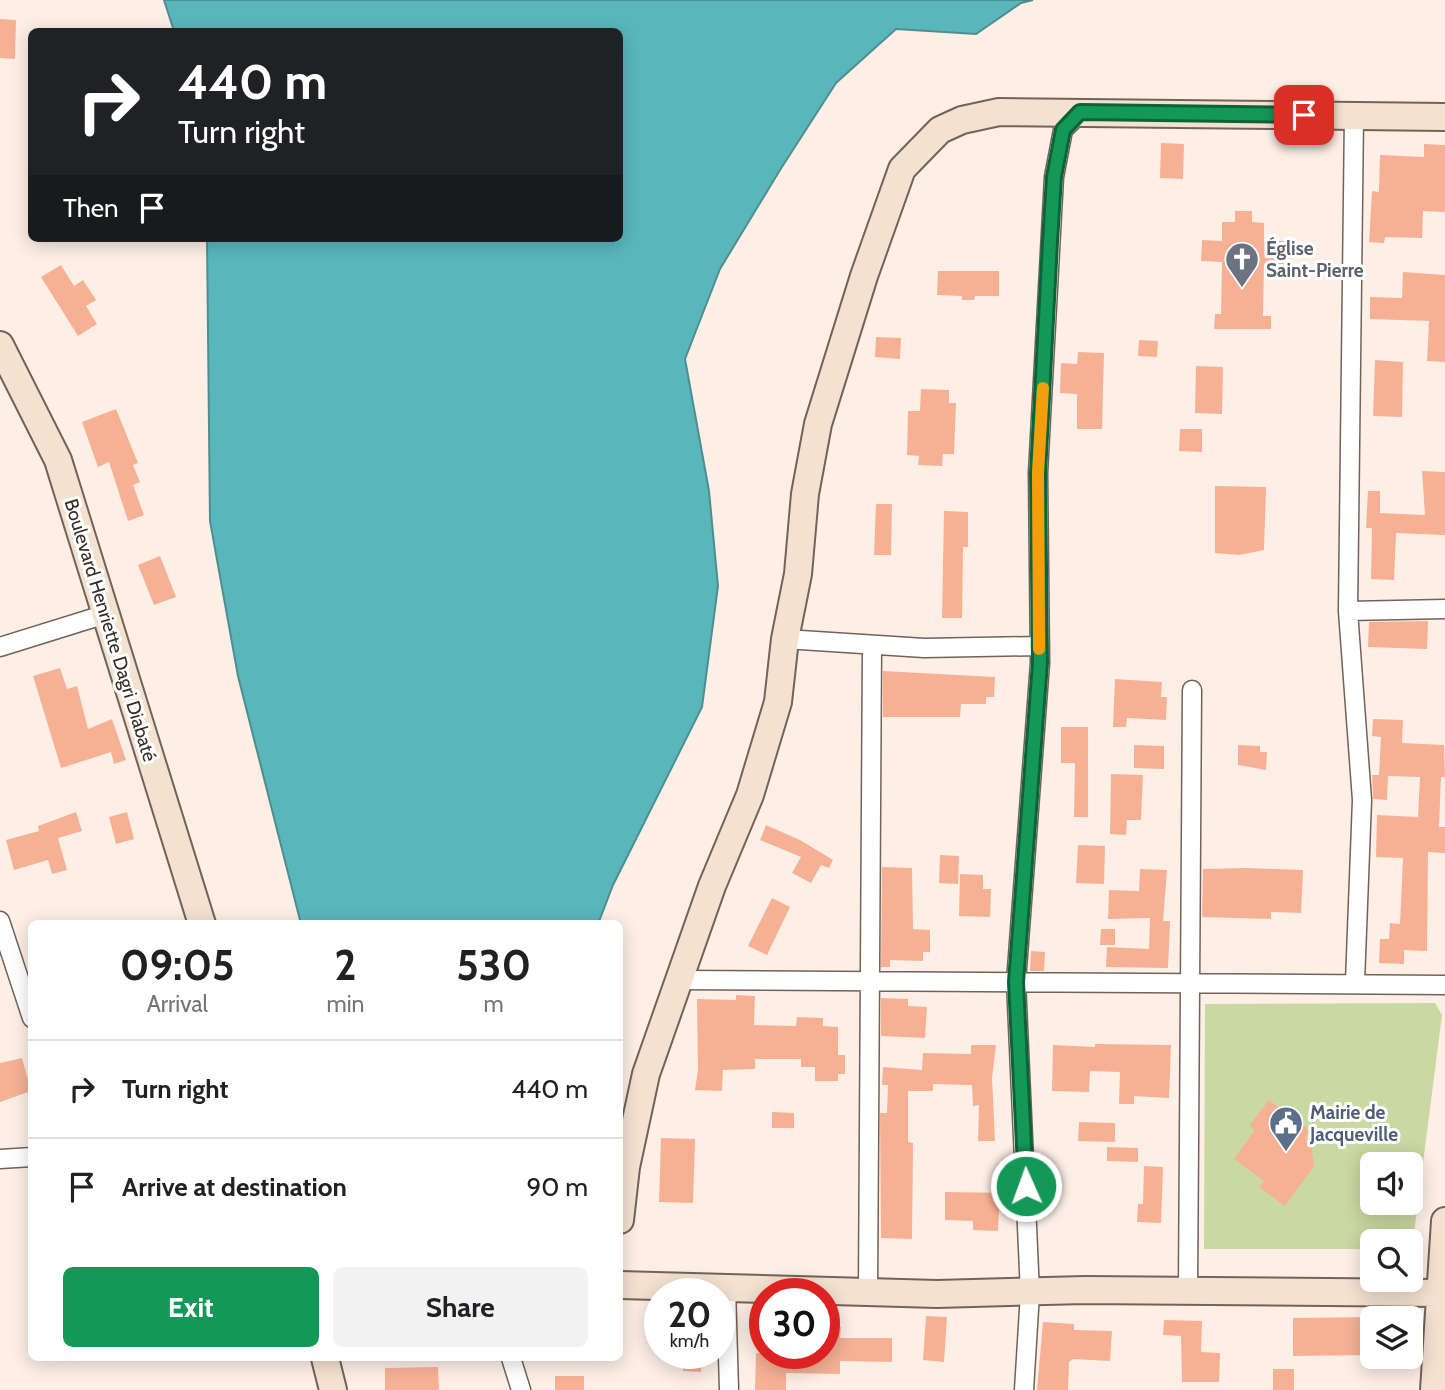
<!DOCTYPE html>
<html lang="en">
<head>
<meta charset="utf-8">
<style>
	:root { --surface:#fff; --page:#f2f2f2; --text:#202124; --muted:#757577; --line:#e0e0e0; --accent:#139857 }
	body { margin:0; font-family:Cabin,sans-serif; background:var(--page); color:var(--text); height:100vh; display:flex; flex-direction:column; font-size:26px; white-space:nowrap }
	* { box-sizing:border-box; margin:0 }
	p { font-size:23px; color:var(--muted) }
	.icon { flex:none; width:38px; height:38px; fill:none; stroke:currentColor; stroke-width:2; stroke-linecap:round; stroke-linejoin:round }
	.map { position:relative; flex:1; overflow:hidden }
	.drawer { position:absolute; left:28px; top:920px; width:595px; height:441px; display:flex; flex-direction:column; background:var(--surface); border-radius:10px; box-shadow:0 4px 18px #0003 }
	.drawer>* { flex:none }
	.top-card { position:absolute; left:28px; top:28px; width:595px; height:214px; border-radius:10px; box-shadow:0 4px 18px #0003; background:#202124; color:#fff; overflow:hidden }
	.buttons { position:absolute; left:1360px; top:1152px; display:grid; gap:14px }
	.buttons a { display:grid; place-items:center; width:63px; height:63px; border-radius:10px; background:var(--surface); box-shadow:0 4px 18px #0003; font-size:35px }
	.speed { position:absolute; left:644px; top:1278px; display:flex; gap:14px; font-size:35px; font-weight:700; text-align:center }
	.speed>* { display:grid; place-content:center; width:91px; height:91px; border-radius:50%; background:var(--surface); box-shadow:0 4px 18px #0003; line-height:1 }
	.speed small { font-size:18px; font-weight:400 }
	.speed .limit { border:10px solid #d22; background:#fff; color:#111 }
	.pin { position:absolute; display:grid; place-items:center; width:60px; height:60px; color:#fff; margin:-30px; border-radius:14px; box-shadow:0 4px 10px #0006 }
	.me { position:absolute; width:77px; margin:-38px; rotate:358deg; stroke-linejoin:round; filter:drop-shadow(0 0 5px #0008) }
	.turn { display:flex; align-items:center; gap:24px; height:147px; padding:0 35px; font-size:32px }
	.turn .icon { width:91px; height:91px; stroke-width:2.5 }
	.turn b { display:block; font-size:49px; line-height:60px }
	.then { display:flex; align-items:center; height:66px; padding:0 35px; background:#0003; gap:14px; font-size:26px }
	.eta { display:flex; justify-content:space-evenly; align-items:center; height:119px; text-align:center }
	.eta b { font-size:42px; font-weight:700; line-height:49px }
	.action { display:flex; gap:14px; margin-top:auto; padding:14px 35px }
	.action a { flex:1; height:80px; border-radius:10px; background:var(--accent); color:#fff; font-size:28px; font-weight:700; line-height:80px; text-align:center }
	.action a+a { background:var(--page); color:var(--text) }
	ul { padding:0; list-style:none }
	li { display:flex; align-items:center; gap:21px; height:98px; padding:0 35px; border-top:2px solid var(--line) }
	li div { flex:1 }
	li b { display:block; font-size:26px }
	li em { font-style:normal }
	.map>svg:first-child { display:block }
</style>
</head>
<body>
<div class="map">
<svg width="1445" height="1390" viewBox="0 0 1445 1390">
	<rect width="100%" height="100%" fill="#fdefe6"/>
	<path fill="#cad8a1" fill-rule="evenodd" d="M 1435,1003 L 1442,1015 L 1412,1249 L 1410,1241 L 1372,1241 L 1372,1249 L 1204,1249 L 1205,1004 ZM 1372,1164 L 1410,1164 L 1410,1202 L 1372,1202 Z"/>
	<path fill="#59b7bc" stroke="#4e8e90" stroke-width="2" d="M 164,0 L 1033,0 L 1021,3 L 976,34 L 896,29 L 836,83 L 780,170 L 720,269 L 685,359 L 709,491 L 718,586 L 702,707 L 613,885 L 598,924 L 301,924 L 238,676 L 210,521 L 207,238 L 620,238 L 620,32 L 174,31 Z"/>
	<path fill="#f6b195" d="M 0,19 L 16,20 L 15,59 L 0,58 Z
		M 1161,143 L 1184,144 L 1183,179 L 1160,178 Z
		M 1424,144 L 1445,145 L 1445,212 L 1423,211 L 1422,238 L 1385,237 L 1384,243 L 1369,242 L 1372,191 L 1379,192 L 1380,155 L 1424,157 Z
		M 1235,211 L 1252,211 L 1252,222 L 1264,223 L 1264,241 L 1284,241 L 1284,265 L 1264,264 L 1263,316 L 1271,316 L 1271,329 L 1214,329 L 1215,314 L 1221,314 L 1222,262 L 1201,261 L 1202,240 L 1222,241 L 1222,222 L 1235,222 Z
		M 61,265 L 74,286 L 83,280 L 96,300 L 86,306 L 97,324 L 78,336 L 41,277 Z
		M 938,271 L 999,271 L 999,296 L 975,296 L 974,300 L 962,300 L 962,296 L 937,295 Z
		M 1403,272 L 1445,275 L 1445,362 L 1427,361 L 1429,321 L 1370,319 L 1370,297 L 1402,298 Z
		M 876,337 L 901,338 L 900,359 L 875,357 Z
		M 1139,340 L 1158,341 L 1157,357 L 1138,356 Z
		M 1078,352 L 1104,353 L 1102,429 L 1077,429 L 1077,394 L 1060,393 L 1061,363 L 1077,364 Z
		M 1375,360 L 1403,362 L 1402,417 L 1373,416 Z
		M 1196,366 L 1223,367 L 1222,414 L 1195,413 Z
		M 921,389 L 949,390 L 949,403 L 956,403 L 954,454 L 943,454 L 942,466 L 918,465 L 919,456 L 907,455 L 908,411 L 920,411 Z
		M 116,409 L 138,463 L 133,465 L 140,482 L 133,485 L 144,515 L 128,521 L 109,462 L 98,467 L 82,422 Z
		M 1180,429 L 1202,429 L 1202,452 L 1179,451 Z
		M 1422,471 L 1445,472 L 1445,535 L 1396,533 L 1394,580 L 1371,579 L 1372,528 L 1366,528 L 1368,491 L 1380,491 L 1380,513 L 1425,515 Z
		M 1215,486 L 1266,487 L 1264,550 L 1239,555 L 1215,553 Z
		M 876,504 L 892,504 L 891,555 L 874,555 Z
		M 944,511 L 968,512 L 968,547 L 963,547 L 962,618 L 942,618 Z
		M 160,556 L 176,597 L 154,605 L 138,565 Z
		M 1428,621 L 1427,649 L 1368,647 L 1369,622 Z
		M 60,668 L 67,689 L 77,686 L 88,729 L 112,719 L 126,760 L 114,764 L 111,752 L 61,768 L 33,676 Z
		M 883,671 L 995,677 L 994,697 L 986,697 L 986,704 L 961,704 L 960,717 L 883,717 Z
		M 1115,679 L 1162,682 L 1161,697 L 1167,697 L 1166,720 L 1127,718 L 1126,727 L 1113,727 Z
		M 1373,719 L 1403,720 L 1402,743 L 1444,745 L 1445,777 L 1441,777 L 1439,827 L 1445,827 L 1445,853 L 1428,852 L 1427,951 L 1404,950 L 1404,964 L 1379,963 L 1380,939 L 1389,939 L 1390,923 L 1400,924 L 1403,858 L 1376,857 L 1377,815 L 1418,817 L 1420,777 L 1388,776 L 1387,800 L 1373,799 L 1372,775 L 1379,775 L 1381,737 L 1372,736 Z
		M 1061,727 L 1088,727 L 1088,817 L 1074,817 L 1075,763 L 1061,763 Z
		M 1134,745 L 1164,746 L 1164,769 L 1134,768 Z
		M 1238,745 L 1260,746 L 1260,752 L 1267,752 L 1266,770 L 1238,765 Z
		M 1111,774 L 1143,775 L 1141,820 L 1127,820 L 1126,835 L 1110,834 Z
		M 76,812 L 82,831 L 58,838 L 67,870 L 52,874 L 48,860 L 14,870 L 6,840 L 39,831 L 38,826 Z
		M 127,812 L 134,839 L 116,844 L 109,817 Z
		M 766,825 L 800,840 L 833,860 L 829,868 L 821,865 L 811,883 L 792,873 L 801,857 L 760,840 Z
		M 1078,845 L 1105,846 L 1104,884 L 1076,883 Z
		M 940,855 L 959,856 L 958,884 L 939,883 Z
		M 882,867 L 912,868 L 913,929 L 930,930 L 930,952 L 923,952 L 923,961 L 890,960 L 890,967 L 881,967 Z
		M 1247,868 L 1303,870 L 1301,913 L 1271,912 L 1271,919 L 1202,917 L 1203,869 Z
		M 1140,869 L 1167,870 L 1163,921 L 1170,921 L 1168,968 L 1106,967 L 1107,947 L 1149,949 L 1150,918 L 1108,919 L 1109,890 L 1139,891 Z
		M 960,874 L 983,875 L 983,889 L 991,889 L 990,917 L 959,916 Z
		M 772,898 L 790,907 L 767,955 L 748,946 Z
		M 1101,929 L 1115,929 L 1115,945 L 1100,945 Z
		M 1031,951 L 1045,952 L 1044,971 L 1030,971 Z
		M 736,995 L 755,996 L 754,1025 L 796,1026 L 797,1017 L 823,1018 L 823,1026 L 838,1027 L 838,1055 L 845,1055 L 845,1074 L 838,1074 L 838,1081 L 815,1081 L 815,1067 L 801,1067 L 801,1059 L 755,1059 L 755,1069 L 723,1070 L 722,1091 L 695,1090 L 698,1070 L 697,999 L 736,1000 Z
		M 881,998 L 908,999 L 908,1006 L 927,1007 L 925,1038 L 881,1036 Z
		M 1095,1044 L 1171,1045 L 1169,1098 L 1134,1096 L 1134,1104 L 1119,1104 L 1120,1072 L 1090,1071 L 1089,1092 L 1052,1091 L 1053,1045 L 1095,1047 Z
		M 971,1045 L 996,1045 L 992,1078 L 995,1141 L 978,1141 L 979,1105 L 973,1106 L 972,1085 L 933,1084 L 933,1091 L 908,1091 L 908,1142 L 913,1143 L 912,1239 L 881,1238 L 880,1113 L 887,1113 L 888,1085 L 882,1085 L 883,1067 L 922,1070 L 923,1053 L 971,1054 Z
		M 22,1058 L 31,1091 L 0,1102 L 0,1063 Z
		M 1269,1100 L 1310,1131 L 1305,1137 L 1311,1142 L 1314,1166 L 1285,1206 L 1259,1187 L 1264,1181 L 1234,1159 L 1255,1130 L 1249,1126 Z
		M 772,1112 L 794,1113 L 794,1128 L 772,1128 Z
		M 1079,1122 L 1115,1123 L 1115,1142 L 1078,1141 Z
		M 661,1138 L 695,1139 L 693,1203 L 659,1202 Z
		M 1107,1147 L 1138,1148 L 1138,1162 L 1107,1161 Z
		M 1144,1166 L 1163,1167 L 1161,1223 L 1137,1222 L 1138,1204 L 1143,1204 Z
		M 945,1192 L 1010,1193 L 1009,1210 L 999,1210 L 998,1231 L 973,1230 L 973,1221 L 945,1220 Z
		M 926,1316 L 947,1317 L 944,1362 L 923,1360 Z
		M 1372,1317 L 1372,1355 L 1293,1356 L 1293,1318 Z
		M 1164,1320 L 1202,1321 L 1201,1352 L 1220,1353 L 1219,1382 L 1182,1382 L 1181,1336 L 1163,1335 Z
		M 1043,1322 L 1074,1324 L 1074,1330 L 1112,1331 L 1110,1361 L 1073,1359 L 1069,1362 L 1068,1390 L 1037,1390 Z
		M 824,1326 L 841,1327 L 840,1338 L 892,1338 L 892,1362 L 840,1361 L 840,1374 L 786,1373 L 786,1390 L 755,1390 L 756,1353 L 824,1353 Z
		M 684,1353 L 702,1353 L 701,1372 L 683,1371 Z
		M 438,1367 L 439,1390 L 385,1390 L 385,1368 Z
		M 1273,1369 L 1294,1369 L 1294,1390 L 1273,1390 Z
		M 555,1376 L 584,1376 L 584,1390 L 555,1390 Z"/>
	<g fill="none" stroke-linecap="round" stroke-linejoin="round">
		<g stroke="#726359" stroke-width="21">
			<path id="street" d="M 1354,115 L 1348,611 L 1362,800 L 1355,982
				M 1348,611 L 1445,609
				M 785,639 L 924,648 L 1038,646
				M 0,647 L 106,614
				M 0,921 L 32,1018
				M 679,980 L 1445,985
				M 0,1159 L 32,1157
				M 726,1288 L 729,1390
				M 1188,1290 L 1192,690
				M 868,1291 L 872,646
				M 511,1358 L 521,1390
				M 1024,1390 L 1030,1293 L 1016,982 L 1040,663 L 1038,473 L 1054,177 L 1063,130 L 1081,112"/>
		</g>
		<g stroke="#726359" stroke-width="30">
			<path id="secondary" d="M 0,345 L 58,460 L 202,924
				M 620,1220 L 626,1167 L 646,1074 L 712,886 L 750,795 L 778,702 L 785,639 L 798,574 L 805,494 L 818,424 L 864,276 L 902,169 L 940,130 L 962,120 L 999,112 L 1445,117
				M 620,1285 L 937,1294 L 1085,1290 L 1440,1293
				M 325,1358 L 333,1390
				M 1434,1390 L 1445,1221"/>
		</g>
		<use href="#street" stroke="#fff" stroke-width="18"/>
		<use href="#secondary" stroke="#f4e2d0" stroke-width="26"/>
	</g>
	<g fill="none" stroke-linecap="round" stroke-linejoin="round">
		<g stroke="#0c6339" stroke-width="18">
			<path id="route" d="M 1026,1186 L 1016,982 L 1040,663 L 1038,473 L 1050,242 L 1054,177 L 1063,130 L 1080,112 L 1304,115"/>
		</g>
		<use href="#route" stroke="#139857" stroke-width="12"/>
		<path stroke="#f59e0b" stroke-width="12" d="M 1039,649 L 1038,473 L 1043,388"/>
	</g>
	<defs>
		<g id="church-pin" transform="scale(1.75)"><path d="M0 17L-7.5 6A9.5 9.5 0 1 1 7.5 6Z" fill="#6b7280" stroke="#fff"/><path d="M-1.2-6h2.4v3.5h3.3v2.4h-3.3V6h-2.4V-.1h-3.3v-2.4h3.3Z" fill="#fff"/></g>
		<g id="civic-pin" transform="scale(1.75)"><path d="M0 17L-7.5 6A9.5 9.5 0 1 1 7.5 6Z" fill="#5c6f8a" stroke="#fff"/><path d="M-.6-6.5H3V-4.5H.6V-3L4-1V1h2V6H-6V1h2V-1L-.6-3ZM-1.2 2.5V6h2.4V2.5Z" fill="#fff"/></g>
	</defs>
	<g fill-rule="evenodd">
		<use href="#church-pin" x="1242" y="259"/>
		<use href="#civic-pin" x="1286" y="1123"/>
	</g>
	<g text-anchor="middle" stroke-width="6" stroke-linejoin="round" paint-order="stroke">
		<g font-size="19" font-weight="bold" fill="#5b616d" stroke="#fff" text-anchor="start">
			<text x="1266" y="255">Église<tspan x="1266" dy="22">Saint-Pierre</tspan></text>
		</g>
		<g font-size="19" fill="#332d28" stroke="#fff">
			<text transform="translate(111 630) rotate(73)" y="7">Boulevard Henriette Dagri Diabaté</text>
		</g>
		<g font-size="19" font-weight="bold" fill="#4e5e75" stroke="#fff" text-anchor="start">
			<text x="1310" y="1119">Mairie de<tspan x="1310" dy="22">Jacqueville</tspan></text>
		</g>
	</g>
</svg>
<div class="buttons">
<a><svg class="icon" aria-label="sound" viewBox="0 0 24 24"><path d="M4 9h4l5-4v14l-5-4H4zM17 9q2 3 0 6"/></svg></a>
<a><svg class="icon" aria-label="search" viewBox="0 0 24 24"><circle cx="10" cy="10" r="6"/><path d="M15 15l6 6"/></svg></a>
<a><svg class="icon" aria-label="layers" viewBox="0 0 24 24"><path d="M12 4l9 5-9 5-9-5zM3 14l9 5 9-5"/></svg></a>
</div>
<div class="speed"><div>20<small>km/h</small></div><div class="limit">30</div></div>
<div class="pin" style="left:1304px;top:115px;background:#d93025"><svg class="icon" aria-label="arrive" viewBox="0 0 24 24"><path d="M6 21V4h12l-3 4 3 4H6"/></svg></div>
<svg class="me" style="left:1026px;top:1186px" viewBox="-20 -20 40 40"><circle r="17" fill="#139857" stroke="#fff" stroke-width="3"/><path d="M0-11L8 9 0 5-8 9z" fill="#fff"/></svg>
<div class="top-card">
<div class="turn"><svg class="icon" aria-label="right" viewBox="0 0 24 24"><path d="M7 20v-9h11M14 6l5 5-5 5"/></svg><div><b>440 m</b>Turn right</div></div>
<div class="then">Then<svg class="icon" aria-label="arrive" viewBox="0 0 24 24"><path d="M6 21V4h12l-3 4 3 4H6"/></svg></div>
</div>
<section class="drawer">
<div class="eta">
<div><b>09:05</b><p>Arrival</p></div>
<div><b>2</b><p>min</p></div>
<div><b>530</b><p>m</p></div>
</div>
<ul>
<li><svg class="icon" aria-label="right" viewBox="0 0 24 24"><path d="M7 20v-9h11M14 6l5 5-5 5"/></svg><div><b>Turn right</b></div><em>440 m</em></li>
<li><svg class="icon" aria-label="arrive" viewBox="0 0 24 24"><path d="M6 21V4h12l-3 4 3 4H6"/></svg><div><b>Arrive at destination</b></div><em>90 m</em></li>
</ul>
<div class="action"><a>Exit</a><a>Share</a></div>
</section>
</div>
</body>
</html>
